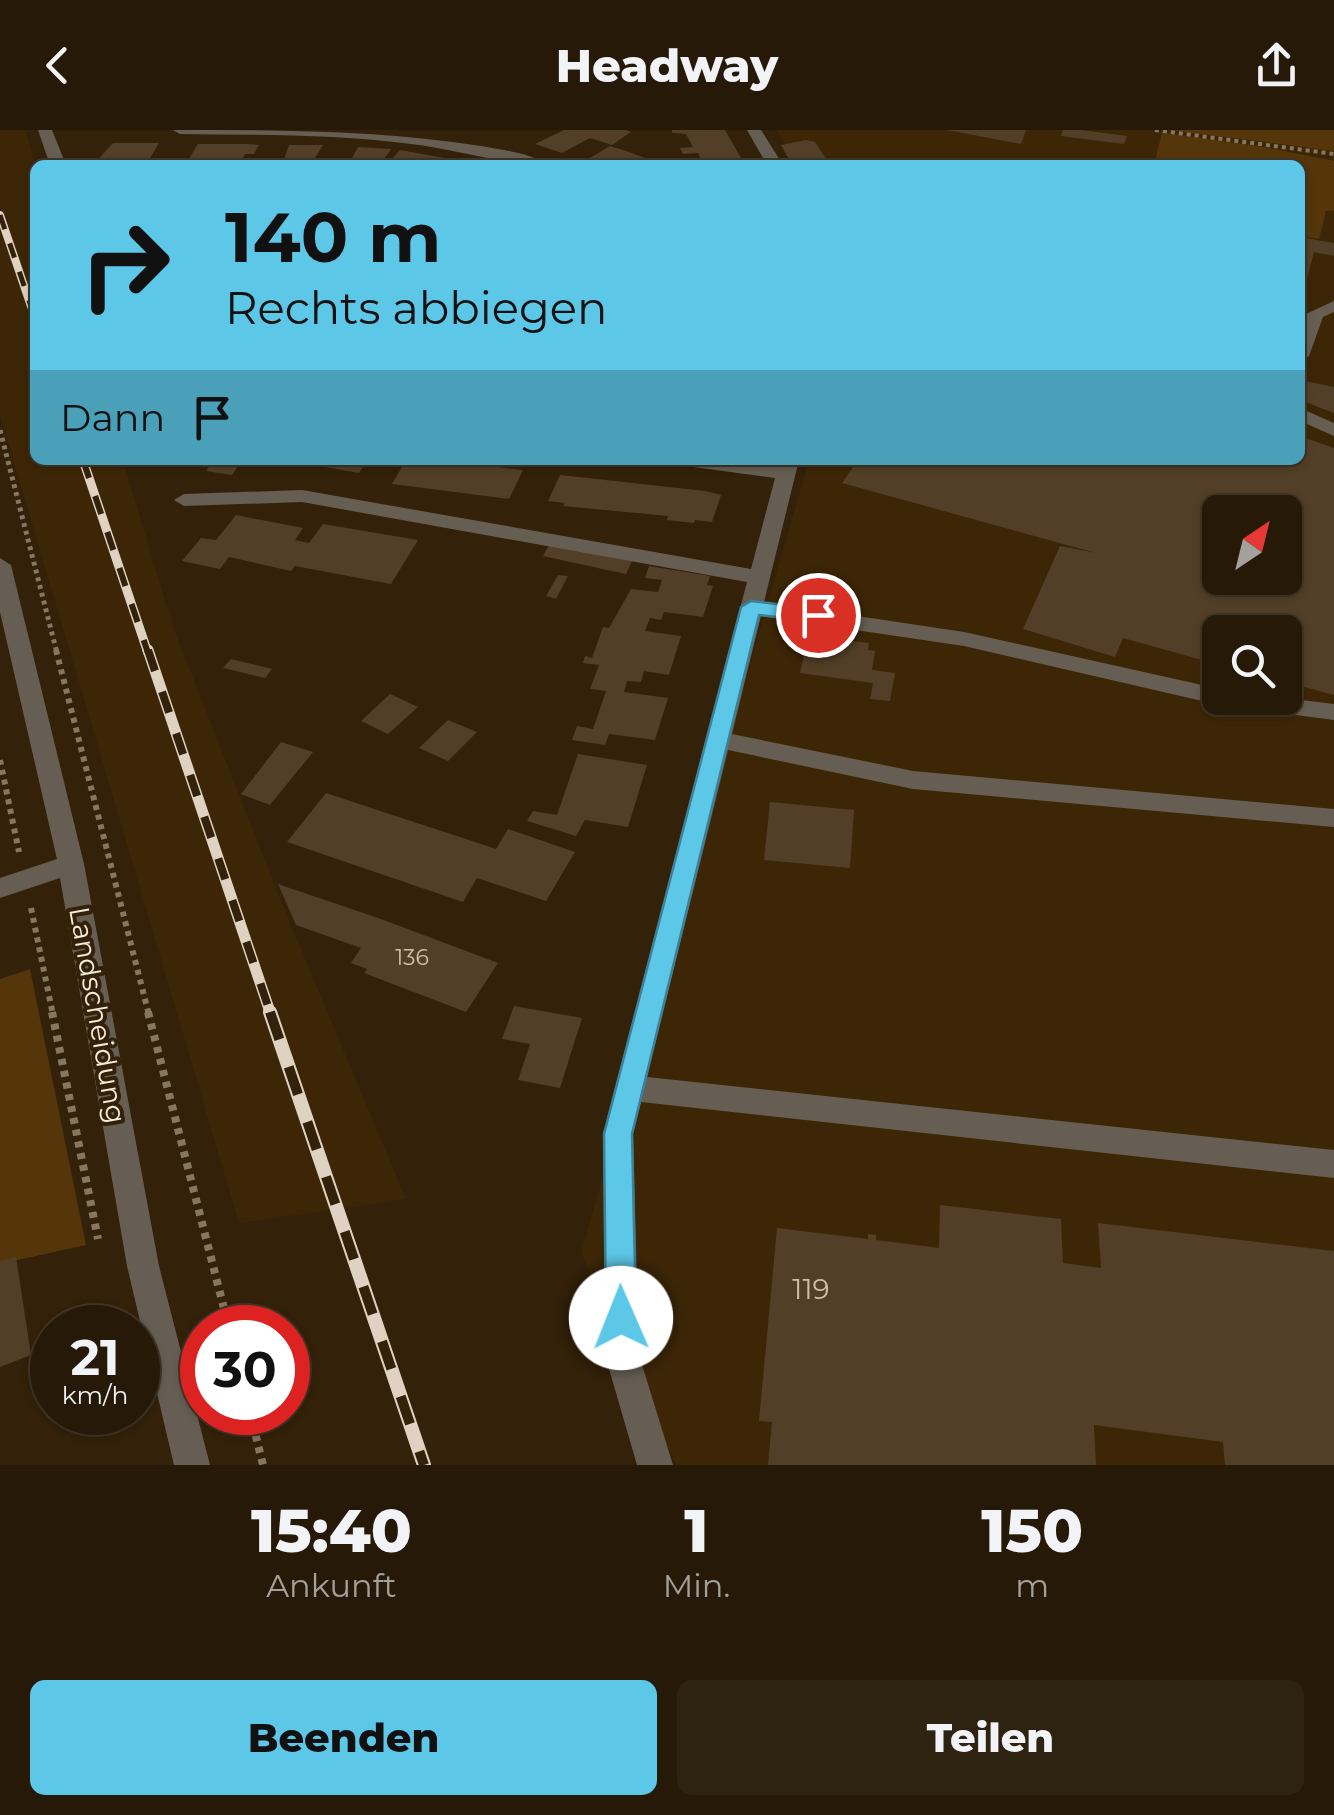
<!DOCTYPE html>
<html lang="de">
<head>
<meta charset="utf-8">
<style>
	:root { --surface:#261907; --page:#2e2211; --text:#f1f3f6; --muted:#a4a09b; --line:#423828; --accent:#5dc7e8 }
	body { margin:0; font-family:Montserrat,sans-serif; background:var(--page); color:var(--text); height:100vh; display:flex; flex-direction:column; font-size:38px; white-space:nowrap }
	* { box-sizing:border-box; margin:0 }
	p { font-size:32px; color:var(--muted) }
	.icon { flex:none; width:55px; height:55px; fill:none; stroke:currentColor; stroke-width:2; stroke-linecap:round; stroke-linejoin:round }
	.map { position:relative; height:1335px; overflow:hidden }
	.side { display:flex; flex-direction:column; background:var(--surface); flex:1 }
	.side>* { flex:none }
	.banner { position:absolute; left:30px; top:30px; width:1275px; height:305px; border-radius:15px; box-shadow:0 2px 8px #0004,0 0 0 2px var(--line); background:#5dc7e8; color:#111; overflow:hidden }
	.needle { width:65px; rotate:35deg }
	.tools { position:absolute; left:1202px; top:365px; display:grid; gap:20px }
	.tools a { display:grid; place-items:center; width:100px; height:100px; border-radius:15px; background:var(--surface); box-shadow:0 2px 8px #0004,0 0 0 2px var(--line); font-size:50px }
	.speed { position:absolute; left:30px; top:1175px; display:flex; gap:20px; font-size:50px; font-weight:700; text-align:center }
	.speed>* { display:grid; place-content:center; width:130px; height:130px; border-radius:50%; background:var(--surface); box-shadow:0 2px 8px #0004,0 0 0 2px var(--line); line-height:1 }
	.speed small { font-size:25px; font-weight:400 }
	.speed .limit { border:15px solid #d22; background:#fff; color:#111 }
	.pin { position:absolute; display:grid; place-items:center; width:85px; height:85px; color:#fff; margin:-42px; border:5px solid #fff; border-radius:50%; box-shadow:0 2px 10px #0007 }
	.me { position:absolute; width:110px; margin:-55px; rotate:359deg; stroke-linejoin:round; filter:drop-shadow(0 0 8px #0008) }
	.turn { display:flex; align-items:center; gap:35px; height:210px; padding:0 30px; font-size:45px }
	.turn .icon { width:130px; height:130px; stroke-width:2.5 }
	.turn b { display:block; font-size:70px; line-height:85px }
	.then { display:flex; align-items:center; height:95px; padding:0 30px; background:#0003; gap:20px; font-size:38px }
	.eta { display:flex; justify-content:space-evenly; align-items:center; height:170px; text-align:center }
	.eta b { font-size:60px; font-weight:800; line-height:70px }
	.button { display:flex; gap:20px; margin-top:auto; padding:20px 30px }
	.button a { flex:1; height:115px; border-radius:15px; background:var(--accent); color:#111; font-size:40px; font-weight:800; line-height:115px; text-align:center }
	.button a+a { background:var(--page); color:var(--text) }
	header { display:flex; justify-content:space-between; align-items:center; height:130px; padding:0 30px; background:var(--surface); font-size:45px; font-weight:800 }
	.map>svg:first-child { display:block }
</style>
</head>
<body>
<header><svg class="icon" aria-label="back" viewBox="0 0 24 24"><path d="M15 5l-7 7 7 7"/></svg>Headway<svg class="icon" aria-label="share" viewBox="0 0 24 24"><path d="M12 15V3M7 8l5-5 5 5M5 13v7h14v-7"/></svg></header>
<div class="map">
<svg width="1334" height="1335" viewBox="0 0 1334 1335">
	<rect width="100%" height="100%" fill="#332109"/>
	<path fill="#3c2606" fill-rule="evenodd" d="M 0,0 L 25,0 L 36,35 L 35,330 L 123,330 L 173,497 L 281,771 L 406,1069 L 239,1093 L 0,285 Z
		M 777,0 L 1334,0 L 1334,1335 L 676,1335 L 581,1123 L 809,330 L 1300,330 L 1300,35 L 796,35 ZM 1220,382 L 1285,382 L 1285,448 L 1220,448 ZM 1220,502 L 1285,502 L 1285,568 L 1220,568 Z"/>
	<path fill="#54360a" d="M 1169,0 L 1334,0 L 1334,21 Z
		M 1162,3 L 1258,16 L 1334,31 L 1334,81 L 1326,81 L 1319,109 L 1300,106 L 1300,35 L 1154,35 Z
		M 30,839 L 86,1115 L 0,1134 L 0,849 Z"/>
	<path fill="#533f27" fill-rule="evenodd" d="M 564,0 L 626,0 L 631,2 L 612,15 L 590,8 L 562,23 L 535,14 Z
		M 672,0 L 725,0 L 741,28 L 733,30 L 736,35 L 704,35 L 698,23 L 683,24 L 680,18 L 693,17 L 686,4 L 672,3 Z
		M 947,0 L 1026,0 L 1021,14 Z
		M 1063,0 L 1081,0 L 1127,6 L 1124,14 L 1061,6 Z
		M 806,10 L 815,12 L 830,35 L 792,35 L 781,15 Z
		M 113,13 L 159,13 L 146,35 L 124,33 L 127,28 L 114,28 L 109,34 L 94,34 Z
		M 198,14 L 247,14 L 259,15 L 254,24 L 245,24 L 240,35 L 210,35 L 213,29 L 196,29 L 192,35 L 185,35 Z
		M 289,15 L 323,15 L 311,35 L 282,35 Z
		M 610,16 L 629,22 L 648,29 L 637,35 L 599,35 L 585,31 Z
		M 358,17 L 374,18 L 391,19 L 380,35 L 348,35 Z
		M 400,20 L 456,30 L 470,35 L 397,34 L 402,29 L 393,28 Z
		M 1300,107 L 1334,113 L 1334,126 L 1314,122 L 1301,173 Z
		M 1300,250 L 1334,257 L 1334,283 L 1300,270 Z
		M 1300,306 L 1334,318 L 1334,565 L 1294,554 L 1289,574 L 1271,569 L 1285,568 L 1285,502 L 1220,502 L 1220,535 L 1123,508 L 1115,527 L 1023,499 L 1060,416 L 1096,423 L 842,353 L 858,330 L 1300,330 ZM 1220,382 L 1285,382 L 1285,448 L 1220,448 Z
		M 214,330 L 225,330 L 241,332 L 232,345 L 206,341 Z
		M 285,330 L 367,330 L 359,343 Z
		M 406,330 L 431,330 L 430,333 L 446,335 L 448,330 L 472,330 L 472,334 L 523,340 L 509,369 L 392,354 Z
		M 560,345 L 705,361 L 721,365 L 712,392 L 695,390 L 694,393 L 667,390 L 668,386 L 563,376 L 565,373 L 548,371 Z
		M 236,385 L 303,398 L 295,410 L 309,413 L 323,394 L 418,410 L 391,454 L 295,436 L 291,441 L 229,427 L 220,439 L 182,431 L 201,408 L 216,410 Z
		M 549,415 L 632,431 L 626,444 L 607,440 L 543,426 Z
		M 649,436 L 710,446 L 707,455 L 713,456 L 703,487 L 664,482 L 661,490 L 650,488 L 645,501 L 681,506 L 669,545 L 644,541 L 641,552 L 627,551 L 624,562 L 668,568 L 655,610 L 609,604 L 605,615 L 572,610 L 577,596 L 593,599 L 606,561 L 590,559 L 599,535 L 583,533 L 585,526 L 592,528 L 603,497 L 609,498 L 631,459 L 658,462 L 662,450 L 645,448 Z
		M 558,445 L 568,446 L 556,469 L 546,466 Z
		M 809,505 L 869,513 L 868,520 L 875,521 L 872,540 L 895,543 L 890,571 L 870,569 L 873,553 L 800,543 Z
		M 231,529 L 272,539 L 265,548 L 223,538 Z
		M 390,564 L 418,577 L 388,604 L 361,591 Z
		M 448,590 L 477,602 L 448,631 L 419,618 Z
		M 281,612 L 313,622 L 270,675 L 241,664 Z
		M 578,624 L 647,635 L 628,697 L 585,690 L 576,706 L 527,691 L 533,681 L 557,685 Z
		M 326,663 L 496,719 L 508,699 L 575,722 L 546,771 L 477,748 L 463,772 L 287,712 Z
		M 770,672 L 854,680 L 850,738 L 764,730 Z
		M 278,754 L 381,789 L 498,833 L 466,882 L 364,843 L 367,839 L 351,833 L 361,818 L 296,795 Z
		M 514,876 L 582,888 L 560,958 L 518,950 L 530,914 L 502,909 Z
		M 940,1075 L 1061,1089 L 1063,1133 L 1101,1138 L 1098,1093 L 1334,1121 L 1334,1335 L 1225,1335 L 1223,1312 L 1094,1295 L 1096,1335 L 768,1335 L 772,1292 L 759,1291 L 777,1098 L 868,1109 L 868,1104 L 876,1105 L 876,1110 L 939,1118 Z
		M 16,1127 L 31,1225 L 0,1237 L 0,1131 Z"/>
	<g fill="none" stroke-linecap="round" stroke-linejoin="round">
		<path stroke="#867763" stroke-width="4" stroke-dasharray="4 4" stroke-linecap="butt" d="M 1155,0 L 1334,24"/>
		<path stroke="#867763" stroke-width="5" stroke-dasharray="4 4" stroke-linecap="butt" d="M 0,300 L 57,523"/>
		<path stroke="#867763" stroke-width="6" stroke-dasharray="5 5" stroke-linecap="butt" d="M 56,520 L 149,885
			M 0,630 L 19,722
			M 31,778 L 53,885"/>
		<path stroke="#867763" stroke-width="8" stroke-dasharray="6 6" stroke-linecap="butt" d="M 52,882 L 98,1109
			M 148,882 L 229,1198
			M 250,1282 L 263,1335"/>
		<path fill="#675e53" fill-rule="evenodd" d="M 38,0 L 52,0 L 66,35 L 50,35 Z
			M 173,0 C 276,0 379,0 481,16 C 502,20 531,23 548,35 C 502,35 456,19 411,14 C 335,4 257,5 180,4 Z
			M 747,0 L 761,0 L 783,35 L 767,35 Z
			M 1334,171 L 1334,182 L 1323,187 L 1309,226 L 1300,231 L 1300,201 L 1306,184 Z
			M 1300,278 L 1334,293 L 1334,306 L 1300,291 Z
			M 676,330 L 731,330 L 778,336 L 779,330 L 799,330 L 764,472 L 964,502 L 1220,559 L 1220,568 L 1284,568 L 1334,574 L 1334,590 L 1224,576 L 964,516 L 761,486 L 732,604 L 913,641 L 1334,679 L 1334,697 L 913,659 L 728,620 L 647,947 L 1334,1020 L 1334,1048 L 641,972 L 633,1004 L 639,1225 L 673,1335 L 637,1335 L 605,1225 L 603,1004 L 747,452 L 302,372 L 184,376 L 174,370 L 184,364 L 302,360 L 751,439 L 775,348 L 686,336 Z
			M 0,428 L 11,435 L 84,734 L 159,1136 L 210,1335 L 174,1335 L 127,1136 L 60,748 L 0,768 L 0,748 L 57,729 L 0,482 Z"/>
		<g stroke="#dfd2c2" stroke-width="8">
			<path id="rail-far3" d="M 0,85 L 35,188"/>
		</g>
		<g stroke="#dfd2c2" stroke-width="9">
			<path id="rail-far2" d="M 83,330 L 148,523"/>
		</g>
		<g stroke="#dfd2c2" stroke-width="11">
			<path id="rail-far1" d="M 148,520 L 271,885"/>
		</g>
		<g stroke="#dfd2c2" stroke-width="14">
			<path id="rail" d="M 270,882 L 424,1335"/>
		</g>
		<use href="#rail-far3" stroke="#332109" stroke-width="5" stroke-dasharray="15" stroke-linecap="butt"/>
		<use href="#rail-far2" stroke="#332109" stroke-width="6" stroke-dasharray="19" stroke-linecap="butt"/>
		<use href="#rail-far1" stroke="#332109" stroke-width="8" stroke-dasharray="22" stroke-linecap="butt"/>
		<use href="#rail" stroke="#332109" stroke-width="10" stroke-dasharray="29" stroke-linecap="butt"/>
	</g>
	<path fill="#5dc7e8" stroke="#3c8197" stroke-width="2.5" d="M 751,471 L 818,479 L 828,485 L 818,492 L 759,485 L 632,1004 L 636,1188 L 632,1198 L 621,1203 L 610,1198 L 606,1188 L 604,1004 L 741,477 Z"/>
	<g text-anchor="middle" stroke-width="8" stroke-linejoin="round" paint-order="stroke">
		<g font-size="22" fill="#cdbfae">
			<text x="412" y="835">136</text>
		</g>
		<g font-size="28" fill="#f6eadb" stroke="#332109">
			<text transform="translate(98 885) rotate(80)" y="10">Landscheidung</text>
		</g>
		<g font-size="28" fill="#cdbfae">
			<text x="811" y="1169">119</text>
		</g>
	</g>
</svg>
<div class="tools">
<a><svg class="needle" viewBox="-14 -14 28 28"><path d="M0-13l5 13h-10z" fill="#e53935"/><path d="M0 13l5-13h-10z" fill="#a4a09b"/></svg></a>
<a><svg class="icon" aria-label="search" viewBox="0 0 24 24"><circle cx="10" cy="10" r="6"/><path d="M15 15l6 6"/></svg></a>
</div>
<div class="speed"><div>21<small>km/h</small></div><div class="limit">30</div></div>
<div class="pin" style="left:818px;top:485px;background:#d93025"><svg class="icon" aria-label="arrive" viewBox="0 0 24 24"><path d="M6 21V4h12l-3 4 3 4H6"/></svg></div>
<svg class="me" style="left:621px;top:1188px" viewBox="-20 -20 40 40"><circle r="19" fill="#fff"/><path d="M0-13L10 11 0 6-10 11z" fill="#5dc7e8"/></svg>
<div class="banner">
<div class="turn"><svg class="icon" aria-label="right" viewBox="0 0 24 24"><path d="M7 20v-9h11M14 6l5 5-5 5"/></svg><div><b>140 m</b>Rechts abbiegen</div></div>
<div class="then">Dann<svg class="icon" aria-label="arrive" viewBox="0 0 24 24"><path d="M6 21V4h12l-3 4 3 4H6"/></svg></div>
</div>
</div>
<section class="side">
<div class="eta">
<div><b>15:40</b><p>Ankunft</p></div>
<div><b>1</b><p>Min.</p></div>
<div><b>150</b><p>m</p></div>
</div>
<div class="button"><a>Beenden</a><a>Teilen</a></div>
</section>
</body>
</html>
